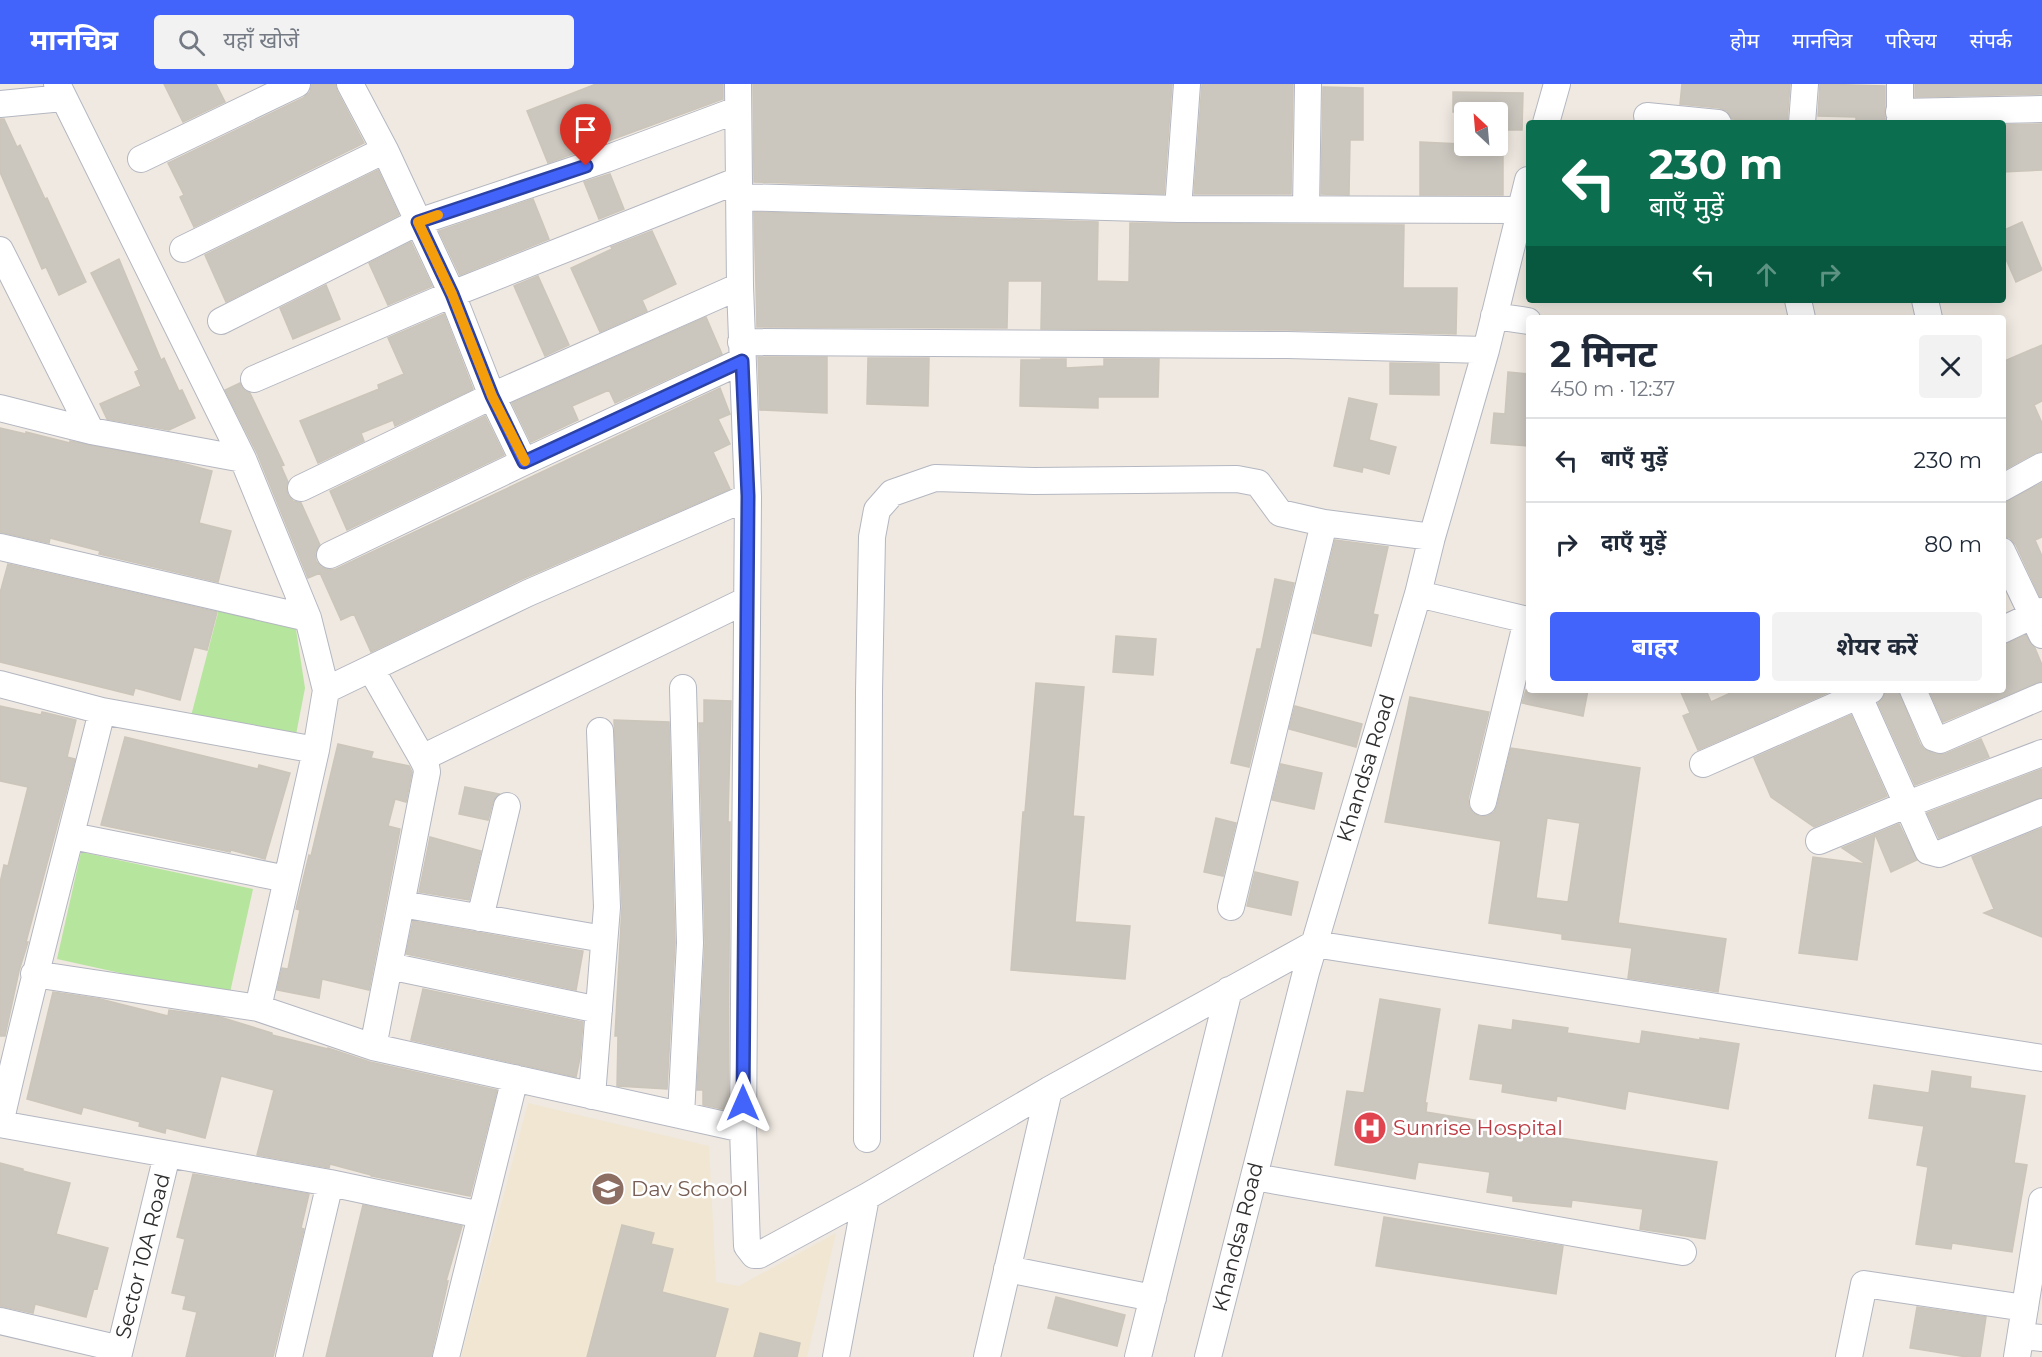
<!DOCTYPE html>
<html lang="hi">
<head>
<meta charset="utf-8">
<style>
	:root { --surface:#fff; --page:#f2f2f3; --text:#1f2937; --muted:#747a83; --line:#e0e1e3; --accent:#4264fb }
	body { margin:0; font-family:Montserrat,"Noto Sans Devanagari",sans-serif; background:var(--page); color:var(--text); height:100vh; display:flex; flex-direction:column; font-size:22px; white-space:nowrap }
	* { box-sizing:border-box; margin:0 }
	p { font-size:20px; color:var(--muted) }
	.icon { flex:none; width:33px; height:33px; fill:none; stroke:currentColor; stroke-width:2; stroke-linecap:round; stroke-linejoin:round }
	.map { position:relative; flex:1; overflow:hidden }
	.drawer { position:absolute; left:1526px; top:231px; width:480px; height:378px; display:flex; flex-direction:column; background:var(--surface); border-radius:6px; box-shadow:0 3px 15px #0003 }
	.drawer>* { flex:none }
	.top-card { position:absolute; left:1526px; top:36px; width:480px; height:183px; border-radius:6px; box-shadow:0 3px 15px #0003; background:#0b6e4f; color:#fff; overflow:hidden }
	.needle { width:39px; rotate:334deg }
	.controls { position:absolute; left:1454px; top:18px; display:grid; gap:12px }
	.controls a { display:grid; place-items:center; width:54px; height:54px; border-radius:6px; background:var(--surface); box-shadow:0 3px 15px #0003; font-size:30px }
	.pin { position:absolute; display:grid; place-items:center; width:51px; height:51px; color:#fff; margin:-62px -26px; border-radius:50% 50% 50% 0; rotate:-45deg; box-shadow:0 0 6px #0007 }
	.pin .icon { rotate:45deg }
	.me { position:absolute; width:66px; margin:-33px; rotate:0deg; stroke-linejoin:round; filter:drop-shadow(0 0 4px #0008) }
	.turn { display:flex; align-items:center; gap:21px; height:126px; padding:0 24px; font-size:27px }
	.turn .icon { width:78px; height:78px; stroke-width:2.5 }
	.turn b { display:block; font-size:42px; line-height:51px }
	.lanes { display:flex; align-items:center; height:57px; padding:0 24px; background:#0003; justify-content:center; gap:30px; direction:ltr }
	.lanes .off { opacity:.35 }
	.round { display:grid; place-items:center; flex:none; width:63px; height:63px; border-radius:6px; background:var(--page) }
	.summary { display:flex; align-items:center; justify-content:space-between; height:102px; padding:0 24px }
	h1 { font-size:36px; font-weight:700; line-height:45px }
	.cta { display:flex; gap:12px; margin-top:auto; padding:12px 24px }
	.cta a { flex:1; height:69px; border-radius:6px; background:var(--accent); color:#fff; font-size:24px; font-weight:700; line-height:69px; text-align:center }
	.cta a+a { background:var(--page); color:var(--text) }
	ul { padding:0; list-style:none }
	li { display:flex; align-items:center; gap:18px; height:84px; padding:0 24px; border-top:2px solid var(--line) }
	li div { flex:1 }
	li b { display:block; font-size:22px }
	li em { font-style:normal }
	header { display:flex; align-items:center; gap:36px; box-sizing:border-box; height:84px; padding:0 30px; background:var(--accent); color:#fff }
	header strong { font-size:28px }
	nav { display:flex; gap:33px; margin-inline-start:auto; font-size:21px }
	.search { width:420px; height:54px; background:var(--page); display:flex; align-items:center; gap:15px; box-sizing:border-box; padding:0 21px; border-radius:6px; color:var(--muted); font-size:22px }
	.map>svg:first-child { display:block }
</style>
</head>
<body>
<header>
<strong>मानचित्र</strong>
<div class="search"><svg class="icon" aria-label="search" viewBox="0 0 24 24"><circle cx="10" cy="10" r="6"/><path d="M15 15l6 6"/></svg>यहाँ खोजें</div>
<nav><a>होम</a><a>मानचित्र</a><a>परिचय</a><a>संपर्क</a></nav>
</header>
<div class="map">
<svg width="2042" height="1273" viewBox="0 0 2042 1273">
	<rect width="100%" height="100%" fill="#efe9e1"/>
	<path fill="#f0e6d1" d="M 528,1019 L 709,1062 L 716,1198 L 739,1202 L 836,1149 L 807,1273 L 461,1273 Z"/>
	<path fill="#b6e59e" d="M 220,521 L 295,539 L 305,604 L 294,661 L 190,636 Z
		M 81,768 L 253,805 L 229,913 L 57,875 Z"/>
	<path fill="#cbc7bf" stroke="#cbc5ba" stroke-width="1.5" fill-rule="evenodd" d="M 164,0 L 216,0 L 225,18 L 183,38 Z
		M 312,0 L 335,0 L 337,7 L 364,59 L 194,143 L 180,113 L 184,111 L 168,79 L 303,14 L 310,8 Z
		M 596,0 L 723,0 L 723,15 L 548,79 L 527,27 Z
		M 753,0 L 1172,0 L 1164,110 L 754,98 Z
		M 1202,0 L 1293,0 L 1291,110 L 1194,110 Z
		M 1682,0 L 1790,0 L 1787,39 L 1732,35 L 1727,27 L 1720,24 L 1680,20 Z
		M 1820,0 L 1885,2 L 1885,39 L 1856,39 L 1856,33 L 1818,32 Z
		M 1915,0 L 2042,0 L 2042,10 L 1915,13 Z
		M 1323,3 L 1363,4 L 1363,56 L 1350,56 L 1349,111 L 1321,110 Z
		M 1453,8 L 1523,9 L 1522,46 L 1497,46 L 1497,28 L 1453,28 Z
		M 0,35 L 4,35 L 17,63 L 20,61 L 45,115 L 47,114 L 86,198 L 59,211 L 46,183 L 42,185 L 0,88 Z
		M 2042,40 L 2042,86 L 2002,88 L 2002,41 Z
		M 1420,58 L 1503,62 L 1503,111 L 1420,111 Z
		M 378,86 L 399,131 L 226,218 L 205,171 Z
		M 610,90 L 624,125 L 599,135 L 584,98 Z
		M 533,115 L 549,155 L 460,191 L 439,147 Z
		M 754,128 L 1098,138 L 1097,197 L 1129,198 L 1130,139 L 1404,141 L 1403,204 L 1457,204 L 1456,250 L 1287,246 L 1041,245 L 1042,197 L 1008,197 L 1007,244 L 757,243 Z
		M 2022,138 L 2042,186 L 2016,198 L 2002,166 L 2002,147 Z
		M 652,147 L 676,200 L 642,216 L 647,227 L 600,248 L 571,184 L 612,165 L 611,163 Z
		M 411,158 L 432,202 L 388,221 L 369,179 Z
		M 119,175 L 161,276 L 164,274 L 179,307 L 182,306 L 195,334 L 169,346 L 107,335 L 100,320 L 141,302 L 135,288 L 139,286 L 91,189 Z
		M 538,192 L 569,261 L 545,272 L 514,202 Z
		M 326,201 L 340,235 L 293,255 L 280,224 Z
		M 444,230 L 473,305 L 395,342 L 393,336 L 361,349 L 364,357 L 318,379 L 300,337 L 379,305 L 378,301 L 404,290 L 388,254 Z
		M 706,233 L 722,270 L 615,319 L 609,306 L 572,322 L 578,336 L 531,358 L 512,319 Z
		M 2042,261 L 2042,317 L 2034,321 L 2042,339 L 2042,367 L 2035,369 L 2002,387 L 2002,278 Z
		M 758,273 L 827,273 L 827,329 L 760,326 Z
		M 868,274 L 929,274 L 928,322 L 867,320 Z
		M 1041,275 L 1066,275 L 1066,284 L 1104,282 L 1104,275 L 1159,275 L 1158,313 L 1098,313 L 1098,324 L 1020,322 L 1021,276 L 1041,276 Z
		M 1390,279 L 1439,280 L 1439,311 L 1390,310 Z
		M 1508,288 L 1528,290 L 1528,362 L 1491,359 L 1494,329 L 1505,330 Z
		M 240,299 L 245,307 L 250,309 L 284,381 L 281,382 L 288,398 L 286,403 L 288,411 L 293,417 L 301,419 L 320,461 L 315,469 L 316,477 L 321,483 L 328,486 L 336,485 L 720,304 L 730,330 L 718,335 L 730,360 L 713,368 L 730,405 L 522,495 L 371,568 L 354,530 L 341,536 L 320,489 L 308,494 L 257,369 L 225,306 Z
		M 1349,314 L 1377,320 L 1369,356 L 1396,363 L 1389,390 L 1363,383 L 1362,388 L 1334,382 Z
		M 485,332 L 504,371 L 347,446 L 330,407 Z
		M 0,344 L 26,350 L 26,348 L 70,359 L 70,357 L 178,378 L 212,387 L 199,439 L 231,447 L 218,498 L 99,470 L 100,467 L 50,454 L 49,459 L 0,448 Z
		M 2042,399 L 2042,453 L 2035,456 L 2042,472 L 2042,512 L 2040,513 L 2016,461 L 2010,454 L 2002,452 L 2002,419 Z
		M 1335,456 L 1388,463 L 1373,530 L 1378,531 L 1371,562 L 1313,549 Z
		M 8,480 L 217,528 L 207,566 L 194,563 L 180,616 L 135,604 L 133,611 L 0,578 L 0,509 Z
		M 1275,495 L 1294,499 L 1249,683 L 1231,679 L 1257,565 L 1261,565 Z
		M 2026,551 L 2035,564 L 2042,581 L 2042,597 L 1943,638 L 1929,606 L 2002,606 L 2002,561 Z
		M 1116,552 L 1156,555 L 1153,591 L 1113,588 Z
		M 1036,599 L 1084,603 L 1073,732 L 1084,733 L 1075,838 L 1130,842 L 1125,895 L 1011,886 L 1023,728 L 1025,728 Z
		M 1526,606 L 1588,606 L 1583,632 L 1522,619 Z
		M 1680,606 L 1706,606 L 1711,618 L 1737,606 L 1834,606 L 1698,666 L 1683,632 L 1690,629 Z
		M 1886,606 L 1898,606 L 1920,660 L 1924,665 L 1935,670 L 1945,670 L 1981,655 L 1989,673 L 1915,701 L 1878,619 L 1883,614 Z
		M 1410,613 L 1489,628 L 1468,715 L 1469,723 L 1473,729 L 1479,732 L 1488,732 L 1494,728 L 1497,722 L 1511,664 L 1640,684 L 1618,839 L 1726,855 L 1718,908 L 1628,894 L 1632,864 L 1562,855 L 1562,850 L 1489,839 L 1501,757 L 1385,738 ZM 1547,734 L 1580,739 L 1568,818 L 1536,814 Z
		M 704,616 L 731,617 L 728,738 L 730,738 L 728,1026 L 703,1021 L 703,1006 L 697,1006 L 705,859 L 699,639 L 704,639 Z
		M 0,622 L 41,631 L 42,628 L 76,636 L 67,673 L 75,675 L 26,858 L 28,858 L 19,887 L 5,952 L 0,952 L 0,799 L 4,781 L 8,782 L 28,703 L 0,697 Z
		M 1295,622 L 1362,640 L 1356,663 L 1289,645 Z
		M 1851,631 L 1887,712 L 1814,743 L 1771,713 L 1754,674 Z
		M 614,636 L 669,638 L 675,859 L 667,1005 L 617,1002 L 618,952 L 615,952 L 622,822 Z
		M 125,653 L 258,685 L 259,681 L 290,689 L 265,775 L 231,766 L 230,768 L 101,741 Z
		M 338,660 L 373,668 L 371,674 L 409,682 L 412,688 L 406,718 L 395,715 L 388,742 L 400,745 L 369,906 L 322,895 L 319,914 L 277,906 L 282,884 L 288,885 L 300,826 L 296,825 L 309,771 L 311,772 Z
		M 1281,680 L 1322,689 L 1314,725 L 1272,716 Z
		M 2042,685 L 2042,713 L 1939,754 L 1927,729 Z
		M 465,703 L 499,710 L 493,718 L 488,736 L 459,730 Z
		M 1216,734 L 1236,739 L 1223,792 L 1204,788 Z
		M 1899,740 L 1917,776 L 1891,788 L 1875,750 L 1857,876 L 1799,869 L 1813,773 L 1866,780 L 1842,764 Z
		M 2042,744 L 2042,853 L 1984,829 L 1994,825 L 1972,773 Z
		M 430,753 L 481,767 L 469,816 L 419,808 Z
		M 1255,788 L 1298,798 L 1291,831 L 1247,822 Z
		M 413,837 L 583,867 L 576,906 L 406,870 Z
		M 423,905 L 583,938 L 580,974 L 576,993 L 411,956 Z
		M 53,908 L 100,915 L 168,932 L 169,926 L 220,933 L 272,949 L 272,951 L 328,965 L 328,964 L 370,978 L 497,1006 L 470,1112 L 371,1092 L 371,1091 L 330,1080 L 329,1084 L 257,1071 L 274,1006 L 221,992 L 205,1054 L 166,1044 L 165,1049 L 139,1042 L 140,1038 L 83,1023 L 81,1030 L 27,1015 Z
		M 1380,915 L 1440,925 L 1425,1019 L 1427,1019 L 1426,1028 L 1481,1037 L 1480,1041 L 1520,1047 L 1520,1049 L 1554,1055 L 1555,1053 L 1717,1078 L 1705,1155 L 1640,1145 L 1643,1125 L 1572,1116 L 1571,1123 L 1513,1117 L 1513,1112 L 1487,1108 L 1490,1088 L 1418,1078 L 1415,1095 L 1335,1081 L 1347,1007 L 1364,1009 Z
		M 1513,936 L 1568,944 L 1567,949 L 1640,960 L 1642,947 L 1700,956 L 1700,954 L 1739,960 L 1728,1025 L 1628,1007 L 1625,1025 L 1557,1012 L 1556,1017 L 1502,1008 L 1503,1000 L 1470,995 L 1479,941 L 1512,946 Z
		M 1932,987 L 1971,993 L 1970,1004 L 2025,1012 L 2014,1079 L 2027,1081 L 2012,1168 L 1952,1159 L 1951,1165 L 1916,1160 L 1928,1083 L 1917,1081 L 1924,1042 L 1869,1034 L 1874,1001 L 1929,1009 Z
		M 0,1079 L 23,1085 L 23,1087 L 70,1099 L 56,1150 L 108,1164 L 97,1205 L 94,1204 L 86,1233 L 35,1220 L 33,1229 L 0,1222 Z
		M 193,1090 L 309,1110 L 301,1144 L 304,1145 L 273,1273 L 186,1273 L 197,1228 L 183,1225 L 186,1212 L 172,1209 L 185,1155 L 177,1153 Z
		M 363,1121 L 462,1142 L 446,1197 L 448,1197 L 431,1273 L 326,1273 Z
		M 1384,1133 L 1563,1162 L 1556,1210 L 1376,1182 Z
		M 622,1141 L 654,1149 L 651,1160 L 673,1165 L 662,1208 L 728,1225 L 715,1273 L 587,1273 Z
		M 1056,1213 L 1125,1231 L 1117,1262 L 1048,1244 Z
		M 1917,1223 L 1986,1233 L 1980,1273 L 1967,1273 L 1910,1264 Z
		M 760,1249 L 800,1259 L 797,1273 L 754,1273 Z"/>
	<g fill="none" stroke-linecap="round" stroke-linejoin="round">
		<g stroke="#b4b7c1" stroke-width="28">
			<path id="minor" d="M 57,0 L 243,375 L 308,534 L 326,606 L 316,666 L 258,924
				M 350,0 L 385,66 L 452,210 L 492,312 L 524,378
				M 738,0 L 740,202 L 748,413 L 743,1045 L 747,1162 L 754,1171 L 759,1171 L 866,1113 L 1049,1006 L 1314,860 L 2042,974
				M 1900,0 L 1900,39
				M 0,20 L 63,14
				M 1899,28 L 2042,25
				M 1647,32 L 1718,39
				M 1546,39 L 1557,0
				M 1802,39 L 1805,0
				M 141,75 L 297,0
				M 739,113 L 1178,125 L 1520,126
				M 1178,125 L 1187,0
				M 1306,125 L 1308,0
				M 183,165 L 385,66
				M 0,166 L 91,347
				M 1798,216 L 1802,234
				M 1925,216 L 1929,234
				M 1494,232 L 1528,237
				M 221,237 L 418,138 L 606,75 L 737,26
				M 741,258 L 1287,261 L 1486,266
				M 254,295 L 452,210 L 739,96
				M 0,324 L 91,347 L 243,375
				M 301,404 L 492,312 L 740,202
				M 2002,404 L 2042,382
				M 0,463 L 308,534
				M 2002,467 L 2042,551
				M 330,471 L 524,378 L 742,277
				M 1418,510 L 1528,536
				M 2002,546 L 2042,527
				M 371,585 L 422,674 L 426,682 L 427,688 L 373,963
				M 0,600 L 102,627 L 316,666
				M 326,606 L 528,509 L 748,413
				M 1856,606 L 1928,767 L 1939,770 L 2042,728
				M 1913,606 L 1934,654 L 1940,656 L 2042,612
				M 422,674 L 747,516
				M 1703,680 L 1871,606
				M 1483,718 L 1527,536
				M 72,752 L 287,795
				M 1819,757 L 1908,720 L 2042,669
				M 401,820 L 604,855
				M 1231,823 L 1324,439
				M 480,834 L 507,722
				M 389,882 L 599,926
				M 34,890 L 258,924 L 373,963 L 743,1045
				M 592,1012 L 607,823 L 600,647
				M 681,1031 L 690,859 L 683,604
				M 0,1040 L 330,1099 L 481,1131
				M 0,1040 C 31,901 68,765 102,627
				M 867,1055 L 869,608 L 872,453 L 877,426 L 892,409 L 935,394 L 1034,397 L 1237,395 L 1258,399 L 1280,429 L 1324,439 L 1432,453
				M 1254,1093 L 1683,1168
				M 1007,1185 L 1153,1214
				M 0,1237 L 120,1265
				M 2021,1252 L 2042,1254
				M 118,1273 L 167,1071
				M 289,1273 L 330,1099
				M 446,1273 L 515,994
				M 836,1273 L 866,1113
				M 987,1273 L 1049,1006
				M 1138,1273 L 1229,906
				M 1208,1273 L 1306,888 L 1418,510 L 1432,453 L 1486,266 L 1528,96
				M 1849,1273 L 1864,1200 L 2025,1224
				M 2017,1273 L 2042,1117"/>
		</g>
		<use href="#minor" stroke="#fff" stroke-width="26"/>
	</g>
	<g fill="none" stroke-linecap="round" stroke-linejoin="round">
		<g stroke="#2b41a3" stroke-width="15">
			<path id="route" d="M 586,82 L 418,138 L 452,210 L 492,312 L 524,378 L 742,277 L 748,412 L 743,1019"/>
		</g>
		<use href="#route" stroke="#4264fb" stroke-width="10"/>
		<path stroke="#f59e0b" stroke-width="10" d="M 438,131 L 418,138 L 452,210 L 492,312 L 525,377"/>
	</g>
	<defs>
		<g id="hospital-disc" transform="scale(1.725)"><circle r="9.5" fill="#e0444e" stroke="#fff"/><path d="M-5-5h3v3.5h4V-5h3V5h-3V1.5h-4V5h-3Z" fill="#fff"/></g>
		<g id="school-disc" transform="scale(1.725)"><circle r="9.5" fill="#8d6e63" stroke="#fff"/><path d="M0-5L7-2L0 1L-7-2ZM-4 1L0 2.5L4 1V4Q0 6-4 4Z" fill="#fff"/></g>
	</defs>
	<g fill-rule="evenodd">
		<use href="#hospital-disc" x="1370" y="1044"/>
		<use href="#school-disc" x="608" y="1105"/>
	</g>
	<g text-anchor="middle" stroke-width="5" stroke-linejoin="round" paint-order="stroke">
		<g font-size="21" fill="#2e2e2e" stroke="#fff">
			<text transform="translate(1366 684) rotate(-73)" y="7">Khandsa Road</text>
			<text transform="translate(1238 1153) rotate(-76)" y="7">Khandsa Road</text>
			<text transform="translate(143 1172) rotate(-76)" y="7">Sector 10A Road</text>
		</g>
		<g font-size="21" fill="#be3a42" stroke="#fff" text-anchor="start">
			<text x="1393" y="1051">Sunrise Hospital</text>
		</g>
		<g font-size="21" fill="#785e54" stroke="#fff" text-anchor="start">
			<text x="631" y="1112">Dav School</text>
		</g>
	</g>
</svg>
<div class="controls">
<a><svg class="needle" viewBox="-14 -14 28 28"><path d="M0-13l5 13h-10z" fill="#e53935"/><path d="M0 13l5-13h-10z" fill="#747a83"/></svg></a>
</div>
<div class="pin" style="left:586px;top:82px;background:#d93025"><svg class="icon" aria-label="arrive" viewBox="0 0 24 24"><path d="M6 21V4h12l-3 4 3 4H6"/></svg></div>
<svg class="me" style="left:743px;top:1019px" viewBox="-20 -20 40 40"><path d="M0-17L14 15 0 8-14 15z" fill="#4264fb" stroke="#fff" stroke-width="4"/></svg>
<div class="top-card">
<div class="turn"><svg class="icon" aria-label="left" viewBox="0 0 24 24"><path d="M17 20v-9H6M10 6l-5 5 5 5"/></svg><div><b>230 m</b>बाएँ मुड़ें</div></div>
<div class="lanes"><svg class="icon" aria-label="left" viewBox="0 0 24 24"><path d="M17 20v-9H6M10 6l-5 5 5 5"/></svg><svg class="icon off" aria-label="ahead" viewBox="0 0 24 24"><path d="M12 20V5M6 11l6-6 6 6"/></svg><svg class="icon off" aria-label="right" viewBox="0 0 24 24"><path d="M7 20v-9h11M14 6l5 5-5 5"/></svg></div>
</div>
<section class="drawer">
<div class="summary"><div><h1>2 मिनट</h1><p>450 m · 12:37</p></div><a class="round"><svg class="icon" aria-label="close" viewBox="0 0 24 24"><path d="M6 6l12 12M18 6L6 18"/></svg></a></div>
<ul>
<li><svg class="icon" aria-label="left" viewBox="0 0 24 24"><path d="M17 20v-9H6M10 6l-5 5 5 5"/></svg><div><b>बाएँ मुड़ें</b></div><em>230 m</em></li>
<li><svg class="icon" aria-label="right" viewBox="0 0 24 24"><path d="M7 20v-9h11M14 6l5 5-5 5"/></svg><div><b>दाएँ मुड़ें</b></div><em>80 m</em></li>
</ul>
<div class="cta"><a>बाहर</a><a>शेयर करें</a></div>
</section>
</div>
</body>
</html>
